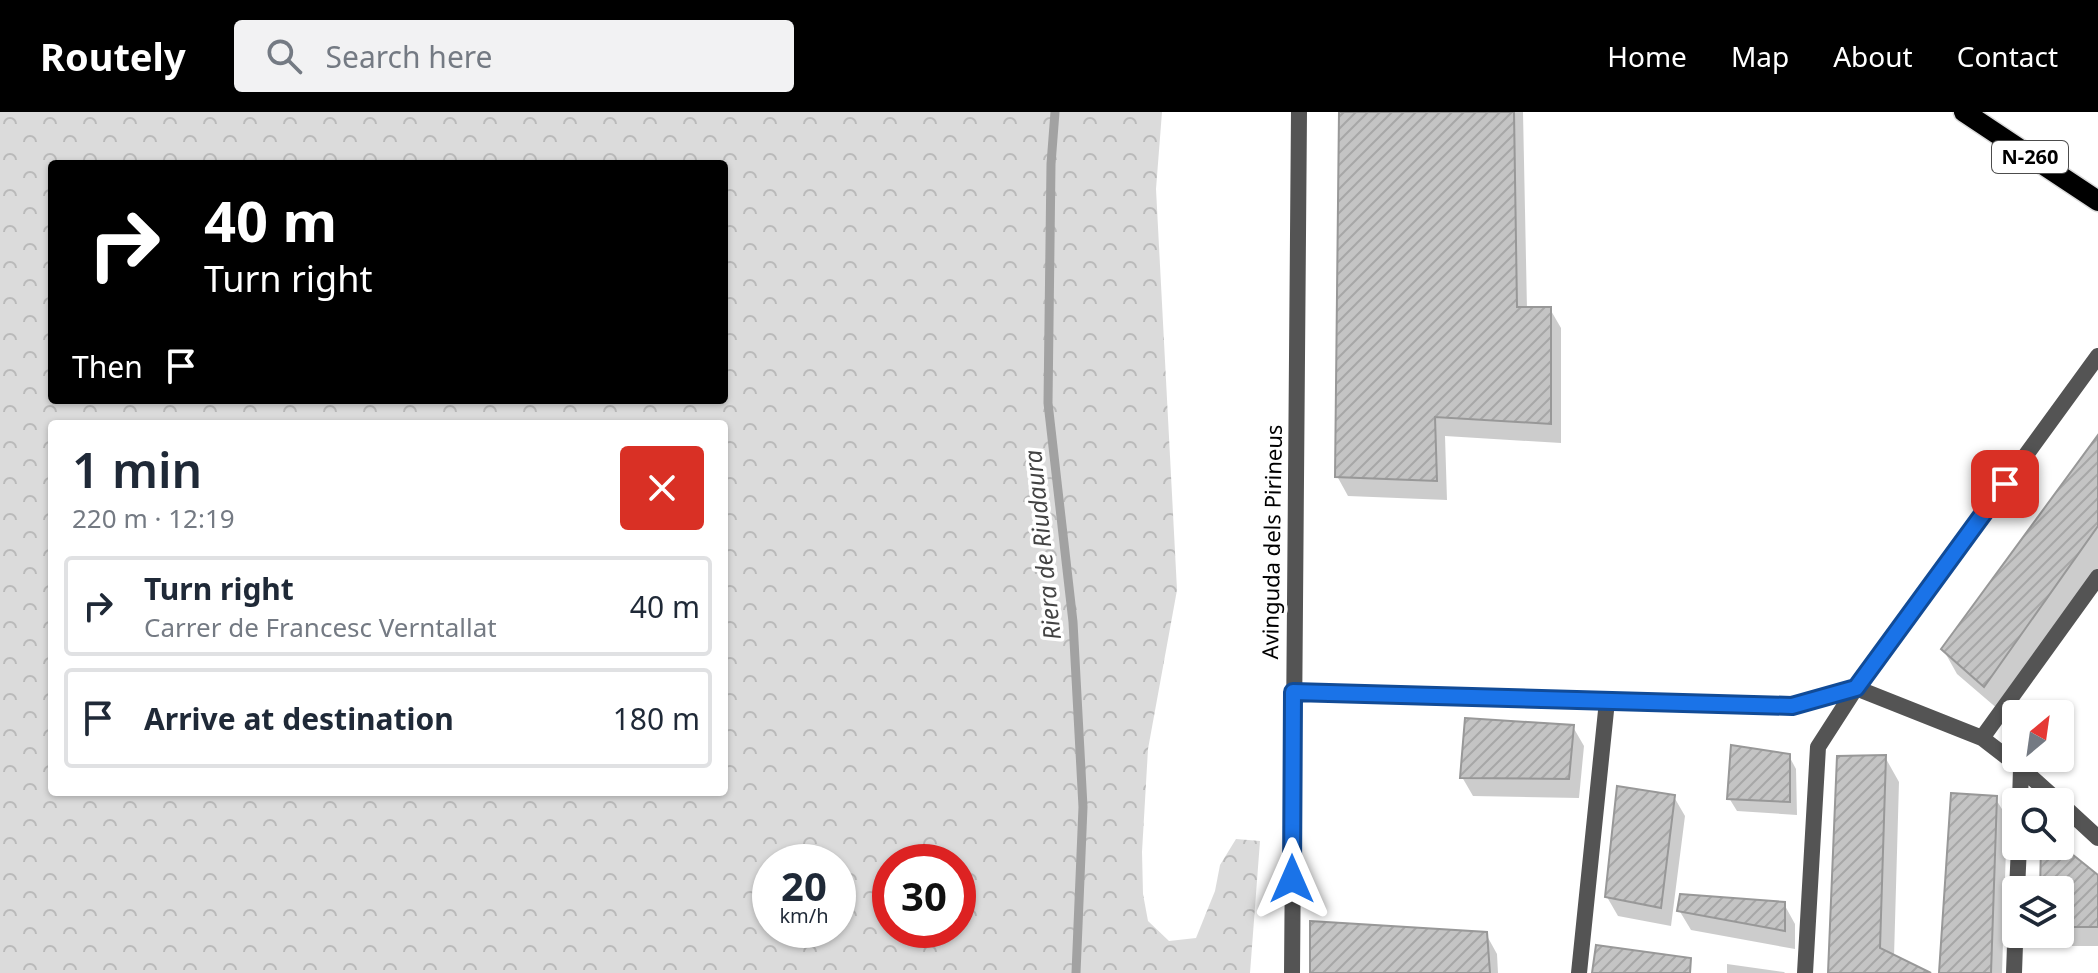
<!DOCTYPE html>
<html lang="en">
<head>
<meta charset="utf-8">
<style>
	:root { --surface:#fff; --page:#f2f2f3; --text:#1f2937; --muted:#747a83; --line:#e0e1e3; --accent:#000 }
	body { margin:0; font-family:"Noto Sans",sans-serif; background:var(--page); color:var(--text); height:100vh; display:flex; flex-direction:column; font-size:30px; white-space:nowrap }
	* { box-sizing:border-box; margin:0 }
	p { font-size:26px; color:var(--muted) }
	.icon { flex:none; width:44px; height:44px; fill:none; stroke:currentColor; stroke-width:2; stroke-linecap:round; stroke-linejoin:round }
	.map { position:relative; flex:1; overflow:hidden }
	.details { position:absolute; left:48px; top:308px; width:680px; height:376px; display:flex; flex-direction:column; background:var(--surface); border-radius:8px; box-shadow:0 2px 6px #0004 }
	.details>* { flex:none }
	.banner { position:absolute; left:48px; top:48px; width:680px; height:244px; border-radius:8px; box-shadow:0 2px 6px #0004; background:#000; color:#fff; overflow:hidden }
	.needle { width:52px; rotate:29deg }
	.buttons { position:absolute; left:2002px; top:588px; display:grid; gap:16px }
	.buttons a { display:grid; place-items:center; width:72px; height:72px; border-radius:8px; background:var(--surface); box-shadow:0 2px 6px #0004; font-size:40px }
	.speed { position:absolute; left:752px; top:732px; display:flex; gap:16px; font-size:40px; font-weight:700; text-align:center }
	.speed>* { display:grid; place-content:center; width:104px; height:104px; border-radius:50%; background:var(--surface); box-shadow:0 2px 6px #0004; line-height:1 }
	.speed small { font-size:20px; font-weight:400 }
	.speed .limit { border:12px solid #d22; background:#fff; color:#111 }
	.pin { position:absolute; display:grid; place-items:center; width:68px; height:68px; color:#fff; margin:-34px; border-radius:16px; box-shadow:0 4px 12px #0006 }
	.me { position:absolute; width:88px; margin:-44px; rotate:0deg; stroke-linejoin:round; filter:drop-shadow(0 0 6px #0008) }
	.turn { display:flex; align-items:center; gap:28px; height:168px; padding:0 24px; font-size:36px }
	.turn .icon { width:104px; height:104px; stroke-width:2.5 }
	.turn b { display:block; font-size:56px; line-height:68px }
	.then { display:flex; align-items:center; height:76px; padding:0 24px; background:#0003; gap:16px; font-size:30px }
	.round { display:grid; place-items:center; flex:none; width:84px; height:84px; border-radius:8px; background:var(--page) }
	.summary { display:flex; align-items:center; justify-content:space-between; height:136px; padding:0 24px }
	h1 { font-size:48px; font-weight:600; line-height:60px }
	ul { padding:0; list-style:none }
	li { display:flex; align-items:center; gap:24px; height:100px; margin:0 16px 12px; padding:0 8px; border:4px solid var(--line); border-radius:8px }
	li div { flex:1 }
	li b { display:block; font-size:30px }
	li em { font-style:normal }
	header { display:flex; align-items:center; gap:48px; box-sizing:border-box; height:112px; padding:0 40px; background:var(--accent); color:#fff }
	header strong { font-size:38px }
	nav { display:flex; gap:44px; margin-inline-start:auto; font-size:28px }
	.search { width:560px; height:72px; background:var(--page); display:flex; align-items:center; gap:20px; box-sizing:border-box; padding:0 28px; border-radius:8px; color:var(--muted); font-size:30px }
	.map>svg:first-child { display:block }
</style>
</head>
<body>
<header>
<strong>Routely</strong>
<div class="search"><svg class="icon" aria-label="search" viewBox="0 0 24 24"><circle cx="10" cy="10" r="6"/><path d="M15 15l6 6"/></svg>Search here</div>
<nav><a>Home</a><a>Map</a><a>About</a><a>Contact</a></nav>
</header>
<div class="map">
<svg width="2098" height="861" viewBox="0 0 2098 861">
	<defs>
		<pattern id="forest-crowns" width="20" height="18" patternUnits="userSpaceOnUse" patternTransform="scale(2)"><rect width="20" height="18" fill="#dbdbdb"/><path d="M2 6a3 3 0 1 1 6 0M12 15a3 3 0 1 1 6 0" fill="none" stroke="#bababa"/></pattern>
		<pattern id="building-hatch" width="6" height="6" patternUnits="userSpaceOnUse" patternTransform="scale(2)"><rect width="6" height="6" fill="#c4c4c4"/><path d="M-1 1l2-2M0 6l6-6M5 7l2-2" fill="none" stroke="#a7a7a7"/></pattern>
	</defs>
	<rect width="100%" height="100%" fill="#fff"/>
	<path fill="url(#forest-crowns)" fill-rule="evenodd" d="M 0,0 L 1162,0 L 1156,77 L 1177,478 L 1148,637 L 1142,740 L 1143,782 L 1148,809 L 1169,829 L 1196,826 L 1215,779 L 1220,753 L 1236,727 L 1260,729 L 1250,861 L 0,861 ZM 52,52 L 724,52 L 724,288 L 52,288 ZM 52,312 L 724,312 L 724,680 L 52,680 ZM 770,750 L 838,750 L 838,818 L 770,818 ZM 890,750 L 958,750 L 958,818 L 890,818 Z"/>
	<path fill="#0003" d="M 1341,0 L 1523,0 L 1527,197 L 1550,197 L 1561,216 L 1561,331 L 1445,324 L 1447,388 L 1348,384 L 1337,364 Z
		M 2098,326 L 2098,458 L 1999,598 L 1957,562 L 1943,537 Z
		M 1573,615 L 1584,634 L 1579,686 L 1473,684 L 1462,665 Z
		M 1789,644 L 1796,657 L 1797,703 L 1737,699 L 1729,686 Z
		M 1885,645 L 1899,670 L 1894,845 L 1903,861 L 1830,861 Z
		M 1674,685 L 1685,704 L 1671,814 L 1618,804 L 1607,785 Z
		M 1995,686 L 2007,705 L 2002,861 L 1941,861 Z
		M 2043,734 L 2058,734 L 2098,766 L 2098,834 L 2052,834 L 2045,822 L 2060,822 L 2060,778 L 2042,778 Z
		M 1784,792 L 1795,812 L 1795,837 L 1691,818 L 1679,798 Z
		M 1486,822 L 1497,842 L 1498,861 L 1312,861 Z
		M 1727,852 L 1784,860 L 1785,861 L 1727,861 Z"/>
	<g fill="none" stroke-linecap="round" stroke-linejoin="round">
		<path stroke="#a2a2a2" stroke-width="9" d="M 1055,0 L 1051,52 L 1048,291 L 1073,510 L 1083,695 L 1076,861"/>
	</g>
	<path fill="url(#building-hatch)" stroke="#989898" stroke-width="2" d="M 1339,0 L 1514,0 L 1517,195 L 1551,195 L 1551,312 L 1435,305 L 1437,369 L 1335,365 Z
		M 2098,323 L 2098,414 L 1984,575 L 1941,537 Z
		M 1465,606 L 1574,613 L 1569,667 L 1460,666 Z
		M 1731,633 L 1790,642 L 1790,690 L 1727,687 Z
		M 1886,643 L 1880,836 L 1931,861 L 1828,861 L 1837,644 Z
		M 1617,674 L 1675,683 L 1661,796 L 1605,785 Z
		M 1951,681 L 1997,684 L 1991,861 L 1939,861 Z
		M 2041,734 L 2062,734 L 2098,763 L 2098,815 L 2060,815 L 2060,778 L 2040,778 Z
		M 1680,782 L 1785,790 L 1785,819 L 1677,799 Z
		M 1310,809 L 1487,820 L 1490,861 L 1310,861 Z
		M 1596,833 L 1691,846 L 1690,861 L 1592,861 Z"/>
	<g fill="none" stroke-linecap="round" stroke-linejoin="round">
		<g stroke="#dbdbdb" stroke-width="23">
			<path id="primary" d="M 1964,0 L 2098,89"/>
		</g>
		<path stroke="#545454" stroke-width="16" d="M 1293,580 L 1792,594 L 1856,576 L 1982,626 L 2021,656 L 2059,690
			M 1982,626 L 2098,465
			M 2020,690 L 2021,656
			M 2060,691 L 2098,726
			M 2017,778 L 2019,734
			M 1292,861 L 1299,0
			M 1579,861 L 1607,589
			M 1805,861 L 1818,635 L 1856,576 L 2098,244
			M 2014,861 L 2016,805"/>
		<use href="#primary" stroke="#000" stroke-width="20"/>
	</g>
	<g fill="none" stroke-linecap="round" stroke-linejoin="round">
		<g stroke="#114b97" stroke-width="20">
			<path id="route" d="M 1292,767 L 1293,580 L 1792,594 L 1856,576 L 2005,372"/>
		</g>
		<use href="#route" stroke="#1a73e8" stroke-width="14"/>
	</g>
	<g text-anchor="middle" stroke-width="7" stroke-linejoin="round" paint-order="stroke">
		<rect fill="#fff" stroke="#4c4c4c" stroke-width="2" x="1992" y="29" width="76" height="32" rx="6"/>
		<g font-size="20" font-weight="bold" fill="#000">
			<text x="2030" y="52">N-260</text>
		</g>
		<g font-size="22" fill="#000" stroke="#fff">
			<text transform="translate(1272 430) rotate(-89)" y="8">Avinguda dels Pirineus</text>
		</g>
		<g font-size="24" font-style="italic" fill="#434343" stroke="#fff">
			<text transform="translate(1043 433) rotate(-96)" y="8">Riera de Riudaura</text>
		</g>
	</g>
</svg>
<div class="buttons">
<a><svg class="needle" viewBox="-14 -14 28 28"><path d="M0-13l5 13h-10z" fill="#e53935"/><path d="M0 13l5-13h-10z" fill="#747a83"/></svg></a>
<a><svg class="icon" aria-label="search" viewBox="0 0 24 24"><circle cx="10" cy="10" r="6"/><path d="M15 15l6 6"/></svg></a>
<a><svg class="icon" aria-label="layers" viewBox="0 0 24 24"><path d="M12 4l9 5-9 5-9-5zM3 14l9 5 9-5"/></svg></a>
</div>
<div class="speed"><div>20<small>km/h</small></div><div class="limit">30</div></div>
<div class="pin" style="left:2005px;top:372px;background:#d93025"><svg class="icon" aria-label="arrive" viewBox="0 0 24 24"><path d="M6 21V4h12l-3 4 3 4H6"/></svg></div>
<svg class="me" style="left:1292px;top:767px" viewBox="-20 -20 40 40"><path d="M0-17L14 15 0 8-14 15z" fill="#1a73e8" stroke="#fff" stroke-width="4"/></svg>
<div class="banner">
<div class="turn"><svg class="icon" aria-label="right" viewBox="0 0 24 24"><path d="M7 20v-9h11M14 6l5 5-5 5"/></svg><div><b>40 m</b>Turn right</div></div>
<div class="then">Then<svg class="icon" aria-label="arrive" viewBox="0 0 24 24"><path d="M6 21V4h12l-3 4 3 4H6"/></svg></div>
</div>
<section class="details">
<div class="summary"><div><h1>1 min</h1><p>220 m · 12:19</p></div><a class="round" style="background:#d93025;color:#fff"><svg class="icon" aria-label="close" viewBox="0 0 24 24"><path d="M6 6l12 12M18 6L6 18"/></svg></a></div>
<ul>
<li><svg class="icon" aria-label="right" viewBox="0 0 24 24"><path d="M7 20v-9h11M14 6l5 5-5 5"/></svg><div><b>Turn right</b><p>Carrer de Francesc Verntallat</p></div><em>40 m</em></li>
<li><svg class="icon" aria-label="arrive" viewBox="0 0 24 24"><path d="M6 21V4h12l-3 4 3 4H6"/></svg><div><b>Arrive at destination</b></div><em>180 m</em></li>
</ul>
</section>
</div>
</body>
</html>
